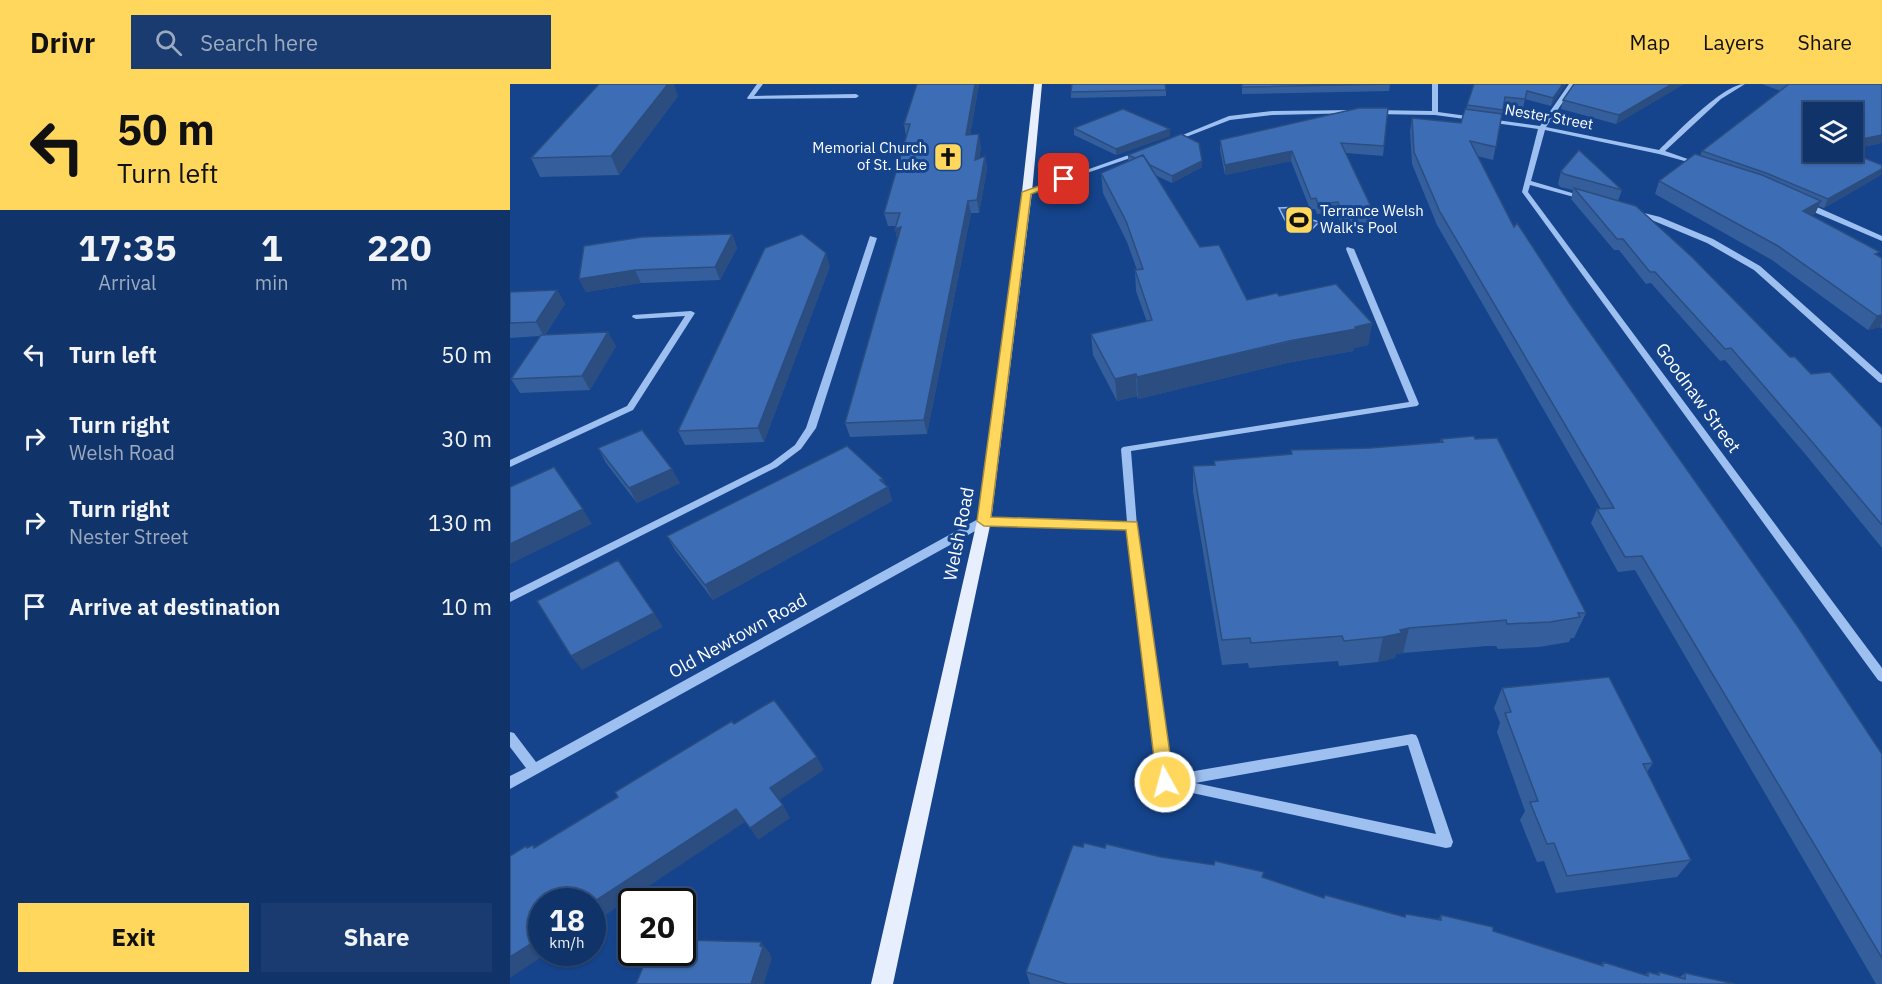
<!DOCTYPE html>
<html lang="en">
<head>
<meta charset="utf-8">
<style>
	:root { --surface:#103369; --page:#193b6f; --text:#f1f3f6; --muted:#9caac0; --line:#304e7d; --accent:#ffd75d }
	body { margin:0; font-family:"IBM Plex Sans",sans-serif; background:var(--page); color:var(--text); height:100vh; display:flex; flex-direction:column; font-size:22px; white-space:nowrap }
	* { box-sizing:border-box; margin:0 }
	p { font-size:20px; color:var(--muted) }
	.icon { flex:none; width:33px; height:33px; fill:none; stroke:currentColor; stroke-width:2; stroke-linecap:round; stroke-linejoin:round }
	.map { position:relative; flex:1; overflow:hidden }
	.side { display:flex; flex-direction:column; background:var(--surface); width:510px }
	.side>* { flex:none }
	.hud { background:#ffd75d; color:#111; overflow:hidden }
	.fabs { position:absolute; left:1293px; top:18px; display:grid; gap:12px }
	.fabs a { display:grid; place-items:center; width:60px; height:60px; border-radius:0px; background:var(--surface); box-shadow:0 2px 4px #0004,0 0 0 2px var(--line); font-size:30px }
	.speed { position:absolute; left:18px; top:804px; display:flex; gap:12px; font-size:30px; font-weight:700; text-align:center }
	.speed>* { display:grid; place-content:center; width:78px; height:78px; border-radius:50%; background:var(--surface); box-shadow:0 2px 4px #0004,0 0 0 2px var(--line); line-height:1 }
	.speed small { font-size:15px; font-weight:400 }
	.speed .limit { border:3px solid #111; border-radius:9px; background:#fff; color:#111 }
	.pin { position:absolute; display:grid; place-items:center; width:51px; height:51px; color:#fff; margin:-26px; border-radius:12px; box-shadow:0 3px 9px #0006 }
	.me { position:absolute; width:66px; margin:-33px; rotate:353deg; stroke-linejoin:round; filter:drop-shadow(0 0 4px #0008) }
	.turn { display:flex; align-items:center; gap:21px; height:126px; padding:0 18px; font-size:27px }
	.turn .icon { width:78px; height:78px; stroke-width:2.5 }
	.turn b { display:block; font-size:42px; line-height:51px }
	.eta { display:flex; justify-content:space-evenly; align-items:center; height:102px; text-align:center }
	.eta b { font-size:36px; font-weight:700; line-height:42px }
	.cta { display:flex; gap:12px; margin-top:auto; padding:12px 18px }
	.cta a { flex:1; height:69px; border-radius:0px; background:var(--accent); color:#111; font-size:24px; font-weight:700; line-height:69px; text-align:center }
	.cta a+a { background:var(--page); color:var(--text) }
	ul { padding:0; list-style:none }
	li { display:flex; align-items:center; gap:18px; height:84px; padding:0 18px }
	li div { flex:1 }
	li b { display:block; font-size:22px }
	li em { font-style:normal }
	header { display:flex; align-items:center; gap:36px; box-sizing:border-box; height:84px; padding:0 30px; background:var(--accent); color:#111 }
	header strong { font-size:28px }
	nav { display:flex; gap:33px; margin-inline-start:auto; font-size:21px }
	.search { width:420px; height:54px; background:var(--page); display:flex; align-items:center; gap:15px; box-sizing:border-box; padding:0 21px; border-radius:0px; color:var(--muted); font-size:22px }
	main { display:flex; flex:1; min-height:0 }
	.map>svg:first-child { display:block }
</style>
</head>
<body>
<header>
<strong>Drivr</strong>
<div class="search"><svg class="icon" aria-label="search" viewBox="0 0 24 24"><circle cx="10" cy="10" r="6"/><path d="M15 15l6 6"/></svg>Search here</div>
<nav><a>Map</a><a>Layers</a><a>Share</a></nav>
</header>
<main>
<section class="side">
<div class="hud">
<div class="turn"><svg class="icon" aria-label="left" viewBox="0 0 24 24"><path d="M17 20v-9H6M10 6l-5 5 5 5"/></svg><div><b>50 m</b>Turn left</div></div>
</div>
<div class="eta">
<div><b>17:35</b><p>Arrival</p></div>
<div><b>1</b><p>min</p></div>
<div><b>220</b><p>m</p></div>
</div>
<ul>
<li><svg class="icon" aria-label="left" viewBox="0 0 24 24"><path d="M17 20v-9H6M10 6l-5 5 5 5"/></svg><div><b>Turn left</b></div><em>50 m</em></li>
<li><svg class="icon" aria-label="right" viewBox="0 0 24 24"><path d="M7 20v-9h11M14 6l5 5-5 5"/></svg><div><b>Turn right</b><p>Welsh Road</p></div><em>30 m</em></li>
<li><svg class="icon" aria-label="right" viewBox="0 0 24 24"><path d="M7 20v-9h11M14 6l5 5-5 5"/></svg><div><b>Turn right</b><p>Nester Street</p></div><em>130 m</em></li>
<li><svg class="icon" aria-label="arrive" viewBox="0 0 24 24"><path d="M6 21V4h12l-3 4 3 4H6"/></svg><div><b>Arrive at destination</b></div><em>10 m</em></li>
</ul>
<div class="cta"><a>Exit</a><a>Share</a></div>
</section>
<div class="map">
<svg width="1372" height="900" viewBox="0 0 1372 900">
	<rect width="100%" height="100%" fill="#15448c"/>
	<path fill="#33558b" stroke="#90baf2" stroke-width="1.5" d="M 790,123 L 796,134 L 809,138 L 799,148 L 778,142 L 769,124 Z"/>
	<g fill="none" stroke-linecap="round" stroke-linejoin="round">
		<path fill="#9ec0f0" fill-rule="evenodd" d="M 247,0 L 253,0 L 244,12 L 346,10 L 349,12 L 346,14 L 238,15 L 237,14 Z
			M 922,0 L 928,0 L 928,28 L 1030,42 L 1059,0 L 1065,0 L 1036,43 L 1149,66 C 1166,50 1213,0 1235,0 L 1211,15 L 1155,67 L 1189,79 L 1189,81 L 1149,70 L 1035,46 L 1021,97 L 1079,114 L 1075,116 L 1020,101 L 1018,108 L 1372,584 L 1372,598 L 1368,596 L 1012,108 L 1028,45 L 925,31 L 864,30 L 861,28 L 864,26 L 922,27 Z
			M 845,26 L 848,28 L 847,29 L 763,31 L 720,36 L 663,58 L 658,57 L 719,32 L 763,27 Z
			M 630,67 L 633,69 L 632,70 L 519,109 L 514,108 Z
			M 1292,119 L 1298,119 L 1372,152 L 1372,157 L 1292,123 Z
			M 1122,126 L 1150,133 L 1203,155 L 1250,182 L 1372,291 L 1372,299 L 1369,298 L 1244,186 L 1197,159 L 1144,137 L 1122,130 Z
			M 360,152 L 367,154 L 306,344 L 291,365 L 267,383 L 0,518 L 0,509 L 261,379 L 285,361 L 296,344 Z
			M 837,163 L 844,165 L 909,320 L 907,322 L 621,367 L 627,442 L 661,691 L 902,650 L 906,651 L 908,655 L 943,758 L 941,763 L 936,764 L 650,702 L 648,698 L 617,446 L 476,441 L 0,705 L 0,692 L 16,684 L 0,663 L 0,648 L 4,649 L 26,678 L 470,434 L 617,438 L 611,365 L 613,363 L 899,318 L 836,165 ZM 898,661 L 926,750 L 685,699 Z
			M 181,227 L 185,229 L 123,326 L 0,383 L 0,376 L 117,322 L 175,232 L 126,235 L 122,233 L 123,231 Z"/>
		<path fill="#e7efff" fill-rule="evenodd" d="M 524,0 L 532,0 L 522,108 L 481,437 L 383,900 L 361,900 L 467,437 L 512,108 Z"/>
	</g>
	<path fill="#345f9c" d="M 469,0 L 460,51 L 471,63 L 469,75 L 475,72 L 477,85 L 469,129 L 461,129 L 417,350 L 340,353 L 335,339 L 387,155 L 385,145 L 386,142 L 378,142 L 374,129 L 396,52 L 394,40 Z
		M 732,0 L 880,0 L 879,7 L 732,10 Z
		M 964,0 L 1056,0 L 1041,22 L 1015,15 L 1013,24 L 994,22 L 983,76 L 967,72 L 1004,143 L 1060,220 L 1372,670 L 1372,900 L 1366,900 L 1125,486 L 1108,488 L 1081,439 L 1087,425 L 1091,425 L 927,141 L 902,80 L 900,47 L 902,34 L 951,39 L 956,25 Z
		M 1174,0 L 1106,40 L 1051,25 L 1053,16 Z
		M 1252,0 L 1372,0 L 1372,59 L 1342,65 L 1342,28 L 1304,68 L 1372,81 L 1371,91 L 1314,124 L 1308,122 L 1305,130 L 1302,131 L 1372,174 L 1372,245 L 1370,243 L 1358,246 L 1262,176 L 1145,110 L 1149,97 L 1190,72 L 1192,67 L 1271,7 Z
		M 656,6 L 656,12 L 561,14 L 561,8 Z
		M 168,12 L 109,91 L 30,93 L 21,74 Z
		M 849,24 L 874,62 L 873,72 L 836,69 L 863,127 L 862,138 L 831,140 L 827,129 L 807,130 L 805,125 L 800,125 L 781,77 L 715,91 L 710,66 L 710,56 Z
		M 564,44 L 660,45 L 660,52 L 606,71 L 564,51 Z
		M 618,71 L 692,77 L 692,83 L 662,99 L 645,91 L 690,163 L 737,216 L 769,212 L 862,239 L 858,261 L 844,264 L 843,267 L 777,279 L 628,315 L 627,312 L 607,317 L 583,271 L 581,250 L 637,238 L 626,207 L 625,186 L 627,186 L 617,158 L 593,109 L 591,89 L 618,77 Z
		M 1051,87 L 1112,106 L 1108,117 L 1280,273 L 1372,344 L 1372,464 L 1296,371 L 1215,276 L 1210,277 L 1141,199 L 1136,200 L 1109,166 L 1104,166 L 1061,115 L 1063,106 L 1050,103 L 1048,100 Z
		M 222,150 L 227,164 L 210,196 L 131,199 L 76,208 L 69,195 Z
		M 320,182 L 254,358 L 175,361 L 168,347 Z
		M 47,206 L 55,220 L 35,251 L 106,262 L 80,306 L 10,309 L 1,295 L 30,252 L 0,254 L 0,208 Z
		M 931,355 L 965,355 L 1076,529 L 1064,554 L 1061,554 L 1059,558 L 1029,563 L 988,565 L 986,562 L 977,562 L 893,569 L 886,570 L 885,574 L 868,578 L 829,582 L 828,577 L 739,584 L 738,579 L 712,581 L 683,408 L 683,382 L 704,381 L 704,377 L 781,370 L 781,366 L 860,364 L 930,358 Z
		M 88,364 L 170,399 L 127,419 L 96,379 Z
		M 373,395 L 375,400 L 378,403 L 382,417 L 203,516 L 165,466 L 157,452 Z
		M 992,604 L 1143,679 L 1137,688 L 1181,776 L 1167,793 L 1046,809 L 1034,777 L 1027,778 L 1010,736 L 1015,727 L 987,648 L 990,639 L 984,624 Z
		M 573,763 L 595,764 L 651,773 L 753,794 L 814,814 L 895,833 L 896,830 L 929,835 L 931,831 L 1091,881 L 1093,878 L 1135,891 L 1138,888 L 1147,890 L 1149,888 L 1170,893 L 1175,889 L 1225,900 L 520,900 L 516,888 Z"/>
	<path fill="#2b4d7f" d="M 158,0 L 164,0 L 168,12 L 109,91 L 101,72 Z
		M 465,0 L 469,0 L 458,63 L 456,51 Z
		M 1053,0 L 1056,0 L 1041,22 L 1043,14 Z
		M 1162,0 L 1174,0 L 1106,40 L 1109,31 Z
		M 660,45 L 660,52 L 606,71 L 606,65 Z
		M 469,50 L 471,63 L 467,89 L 465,76 Z
		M 1372,51 L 1372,59 L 1342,65 L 1342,57 Z
		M 782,67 L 781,77 L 715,91 L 715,81 Z
		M 475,72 L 477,85 L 469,129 L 467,116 Z
		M 692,77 L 692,83 L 662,99 L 662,92 Z
		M 1372,85 L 1371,91 L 1314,124 L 1318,115 Z
		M 458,117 L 461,129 L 417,350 L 414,336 Z
		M 1311,117 L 1305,130 L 1287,140 L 1293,127 Z
		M 391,143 L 388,158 L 385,145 Z
		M 222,150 L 227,164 L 210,196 L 205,183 Z
		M 316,169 L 320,182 L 254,358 L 248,344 Z
		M 125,186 L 131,199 L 76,208 L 69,195 Z
		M 47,206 L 55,220 L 34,252 L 26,238 Z
		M 1372,231 L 1372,239 L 1370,243 L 1358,246 L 1367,232 Z
		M 862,239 L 858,261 L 844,264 L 843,267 L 777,279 L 628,315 L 627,293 Z
		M 98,248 L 106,262 L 80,306 L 72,292 Z
		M 626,290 L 627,312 L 607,317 L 605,295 Z
		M 162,385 L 170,399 L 127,419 L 119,404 Z
		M 373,395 L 376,404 L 378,403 L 382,417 L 203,516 L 195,501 Z
		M 73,425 L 82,440 L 0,480 L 0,460 Z
		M 144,529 L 153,543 L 72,586 L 61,572 Z
		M 899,544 L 893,569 L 886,570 L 885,574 L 868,578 L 873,553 L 890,546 Z
		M 307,673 L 314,686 L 268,717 L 260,704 Z
		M 273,721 L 280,734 L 248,756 L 240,744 Z
		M 226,725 L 235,738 L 82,840 L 82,819 Z
		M 32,853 L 32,868 L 39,868 L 0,894 L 0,873 Z
		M 251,858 L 260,869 L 260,871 L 262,874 L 254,900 L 241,900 Z"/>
	<path fill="#3d6eb5" stroke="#2b4d7f" stroke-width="1.5" d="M 89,0 L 158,0 L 101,72 L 21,74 Z
		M 407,0 L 465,0 L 456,51 L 469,50 L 465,76 L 475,72 L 467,116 L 458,117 L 414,336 L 335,339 L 391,143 L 385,145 L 390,129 L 374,129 L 400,40 L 394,40 Z
		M 562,0 L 655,0 L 656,6 L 561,8 Z
		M 732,0 L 880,0 L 732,3 Z
		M 964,0 L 1053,0 L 1043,14 L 1017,7 L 1015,15 L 995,13 L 993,26 L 957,21 Z
		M 1064,0 L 1162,0 L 1109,31 L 1053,16 Z
		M 1279,0 L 1372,0 L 1372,51 L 1342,57 L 1342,28 L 1304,28 L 1304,68 L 1339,68 L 1372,81 L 1372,85 L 1318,115 L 1256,89 L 1192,67 Z
		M 849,24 L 878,24 L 874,62 L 831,59 L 863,127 L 832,129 L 828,118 L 808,120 L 806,114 L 801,115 L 782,67 L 715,81 L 710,56 Z
		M 613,25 L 660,45 L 606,65 L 564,44 Z
		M 955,25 L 992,30 L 986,63 L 960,57 L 1004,143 L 1007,139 L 1060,220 L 1288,543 L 1372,670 L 1372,874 L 1132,472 L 1115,473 L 1087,425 L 1104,424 L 930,128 L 904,68 L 902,34 L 951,39 Z
		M 671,50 L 689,59 L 692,77 L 662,92 L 640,81 L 633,71 L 625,74 L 618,71 Z
		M 1069,66 L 1112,106 L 1054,90 L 1051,87 Z
		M 1185,70 L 1252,91 L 1311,117 L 1293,127 L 1370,168 L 1365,170 L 1372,174 L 1372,231 L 1367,232 L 1268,162 L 1149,97 Z
		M 633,71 L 690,163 L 709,161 L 737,216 L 767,209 L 769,212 L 826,200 L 862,239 L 845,243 L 846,245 L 779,257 L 627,293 L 626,290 L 605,295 L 581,250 L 642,236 L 625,186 L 633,185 L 616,137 L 591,89 Z
		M 1064,104 L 1126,122 L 1182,173 L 1280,273 L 1285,273 L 1301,290 L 1320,288 L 1372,344 L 1372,441 L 1303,359 L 1221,264 L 1215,265 L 1145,188 L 1140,188 L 1113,155 L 1107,155 Z
		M 222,150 L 205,183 L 125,186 L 69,195 L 74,162 L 132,153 Z
		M 292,150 L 316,169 L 248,344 L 168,347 L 255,164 Z
		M 47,206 L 26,238 L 0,239 L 0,208 Z
		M 98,248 L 72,292 L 1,295 L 31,251 Z
		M 132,346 L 162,385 L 119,404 L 88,364 Z
		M 964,352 L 965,355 L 987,354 L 1076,529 L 1068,529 L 1070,533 L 1040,538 L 997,540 L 996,536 L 986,537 L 899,544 L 890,546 L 892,549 L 873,553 L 834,557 L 832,552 L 741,559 L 740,554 L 712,556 L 683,382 L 705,381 L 704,377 L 782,370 L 781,366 L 860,364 L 933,358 L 931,355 Z
		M 337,362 L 373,395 L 370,396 L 378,403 L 195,501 L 157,452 Z
		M 44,383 L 73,425 L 0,460 L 0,403 Z
		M 108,476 L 144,529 L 61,572 L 27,517 Z
		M 1099,593 L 1143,679 L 1133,680 L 1181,776 L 1057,792 L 1044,759 L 1037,760 L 1020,718 L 1028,717 L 995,629 L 1001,628 L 992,604 Z
		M 264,616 L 307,673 L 260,704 L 273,721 L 240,744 L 226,725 L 82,819 L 82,818 L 32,818 L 32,853 L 0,873 L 0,772 L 16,762 L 17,764 L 23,761 L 24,764 L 108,713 L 105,708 L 222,637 L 224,640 Z
		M 574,759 L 595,764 L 596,760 L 651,773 L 704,781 L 705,777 L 754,788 L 752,793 L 814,814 L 815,811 L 895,833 L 896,830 L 931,836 L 931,831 L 983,843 L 983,847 L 1093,882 L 1093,878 L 1138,892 L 1138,888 L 1149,891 L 1149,888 L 1175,895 L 1175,889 L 1225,900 L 557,900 L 516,888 L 563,761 L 573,763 Z
		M 172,856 L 251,858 L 250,862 L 253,863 L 241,900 L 126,900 L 139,868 L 172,868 Z"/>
	<path fill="#ffd75d" stroke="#a68c3c" stroke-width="1.5" d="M 554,93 L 557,93 L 557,97 L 521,110 L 481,433 L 627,438 L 664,698 L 661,704 L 655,706 L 649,704 L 647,698 L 616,446 L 474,442 L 467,437 L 512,108 Z"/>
	<defs>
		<g id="church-square" transform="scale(1.5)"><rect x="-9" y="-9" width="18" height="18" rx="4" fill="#ffd75d" stroke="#15448c"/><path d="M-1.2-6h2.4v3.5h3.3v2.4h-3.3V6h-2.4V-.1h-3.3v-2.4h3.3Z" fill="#111"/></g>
		<g id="stadium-square" transform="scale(1.5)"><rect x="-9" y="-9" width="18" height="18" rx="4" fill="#ffd75d" stroke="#15448c"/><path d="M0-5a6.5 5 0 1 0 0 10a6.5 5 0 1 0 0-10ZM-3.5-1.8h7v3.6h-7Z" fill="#111"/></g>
	</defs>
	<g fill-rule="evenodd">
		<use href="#church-square" x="438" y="73"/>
		<use href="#stadium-square" x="789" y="136"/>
	</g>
	<g text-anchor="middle" stroke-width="6" stroke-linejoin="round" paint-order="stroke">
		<g font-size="15" fill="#fff" stroke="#15448c">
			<text transform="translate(1039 33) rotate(10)" y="5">Nester Street</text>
		</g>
		<g font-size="15" fill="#fff" stroke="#15448c" text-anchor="end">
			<text x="417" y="69">Memorial Church<tspan x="417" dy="17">of St. Luke</tspan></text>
			<text x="810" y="132" text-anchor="start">Terrance Welsh<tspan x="810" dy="17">Walk's Pool</tspan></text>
		</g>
		<g font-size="18" fill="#fff" stroke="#15448c">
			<text transform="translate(1188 314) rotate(54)" y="6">Goodnaw Street</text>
			<text transform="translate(449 450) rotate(-79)" y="6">Welsh Road</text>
			<text transform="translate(228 552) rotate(-29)" y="6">Old Newtown Road</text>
		</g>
	</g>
</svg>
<div class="fabs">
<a><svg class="icon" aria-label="layers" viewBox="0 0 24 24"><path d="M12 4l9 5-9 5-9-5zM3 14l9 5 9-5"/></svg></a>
</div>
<div class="speed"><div>18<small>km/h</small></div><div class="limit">20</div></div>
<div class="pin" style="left:554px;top:95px;background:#d93025"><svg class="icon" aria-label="arrive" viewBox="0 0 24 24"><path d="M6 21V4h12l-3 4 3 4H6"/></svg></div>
<svg class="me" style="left:655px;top:698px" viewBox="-20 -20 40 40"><circle r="17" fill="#ffd75d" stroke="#fff" stroke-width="3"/><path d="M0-11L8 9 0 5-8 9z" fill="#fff"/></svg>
</div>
</main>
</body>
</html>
